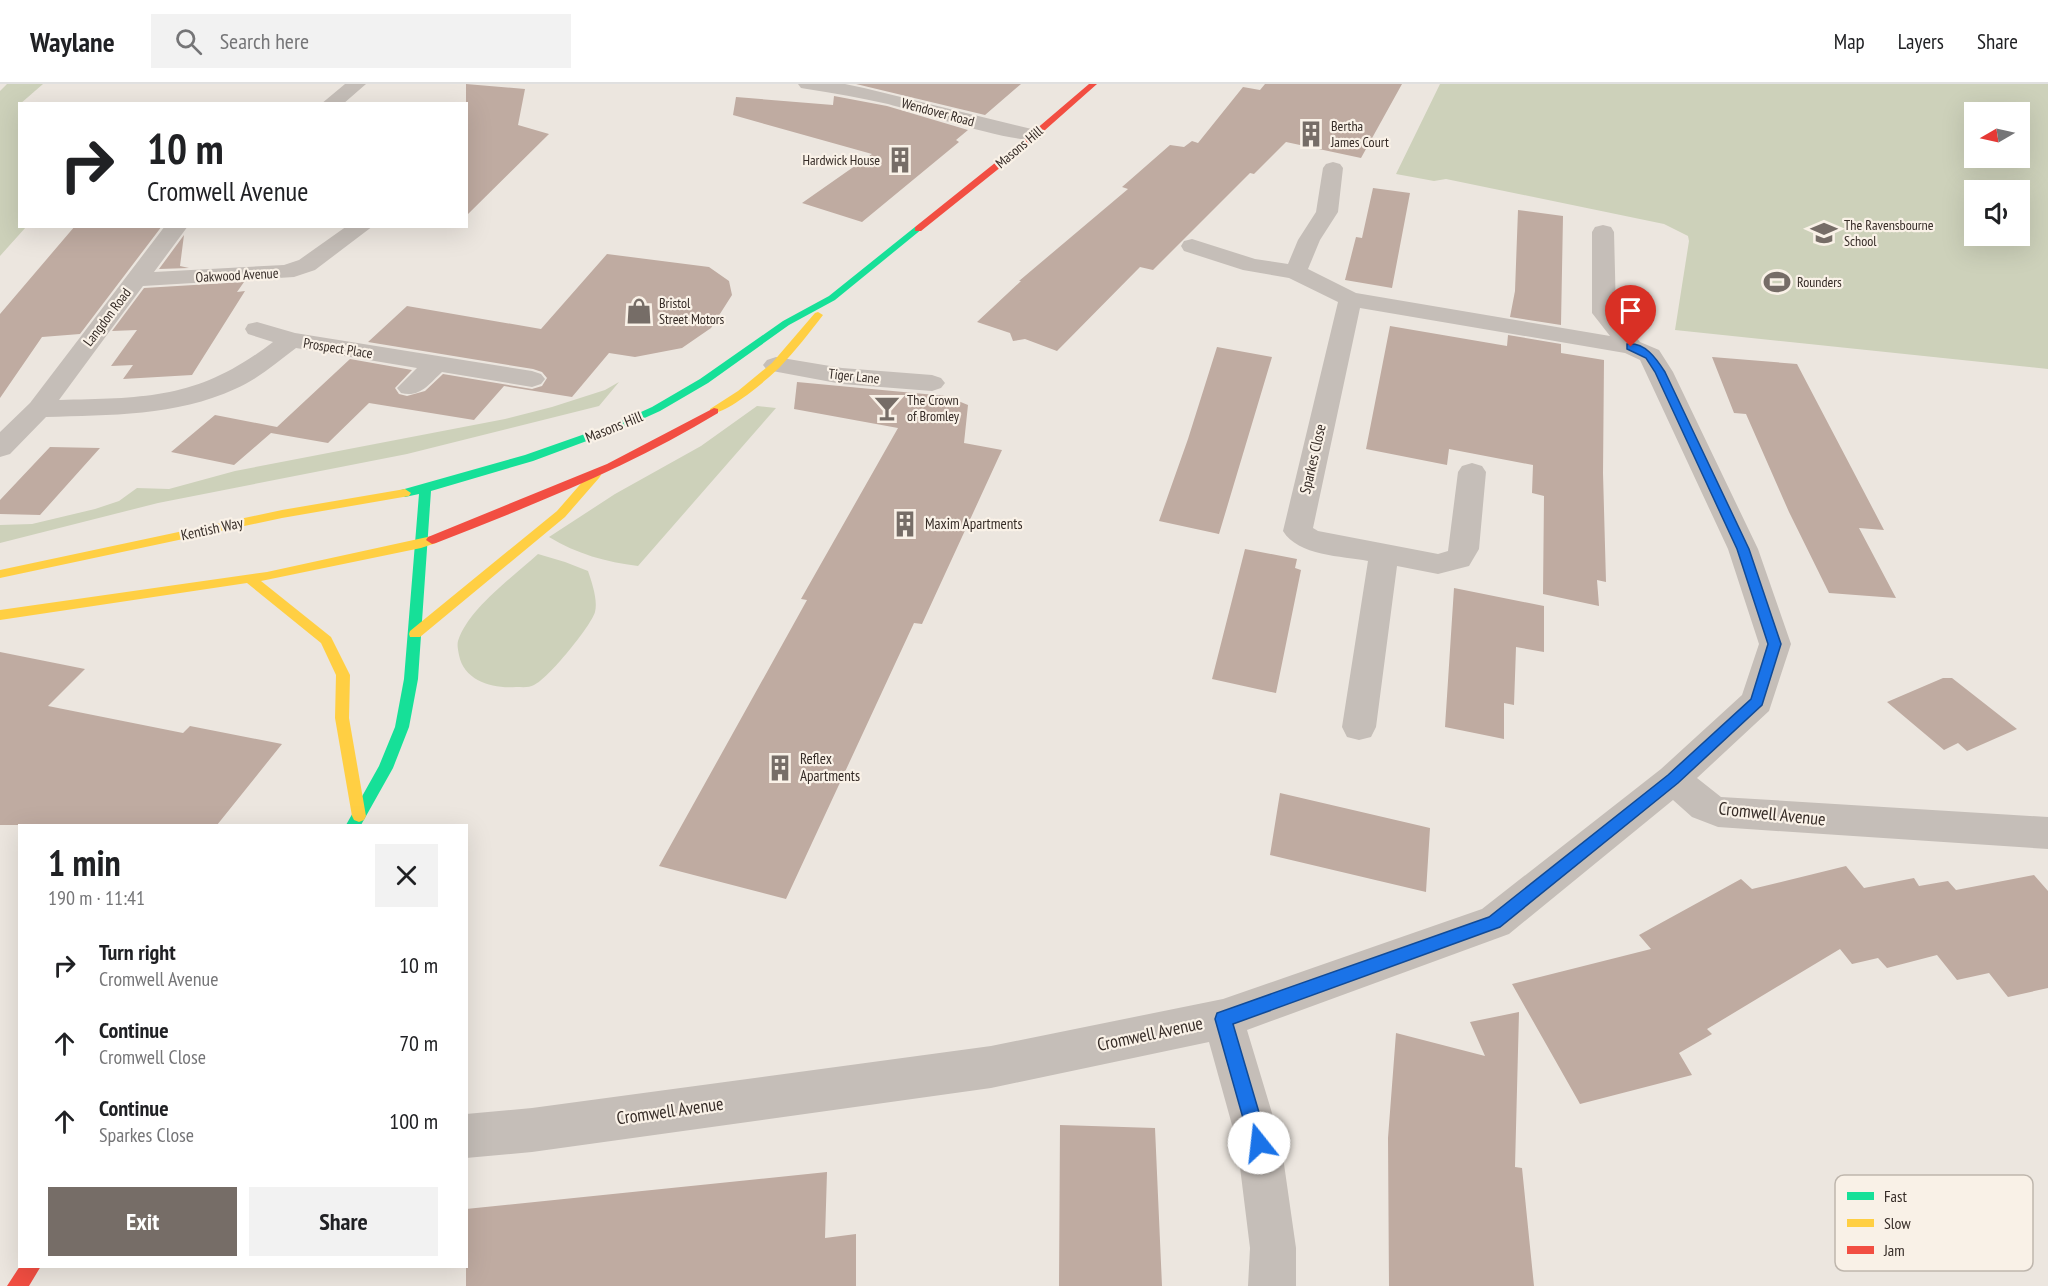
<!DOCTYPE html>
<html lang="en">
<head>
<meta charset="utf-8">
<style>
	:root { --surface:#fff; --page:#f2f2f2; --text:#202124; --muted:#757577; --line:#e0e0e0; --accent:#766d67 }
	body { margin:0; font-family:"PT Sans Narrow",sans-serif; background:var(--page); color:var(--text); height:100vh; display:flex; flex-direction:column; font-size:22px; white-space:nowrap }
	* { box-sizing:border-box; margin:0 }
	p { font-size:20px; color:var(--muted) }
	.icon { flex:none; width:33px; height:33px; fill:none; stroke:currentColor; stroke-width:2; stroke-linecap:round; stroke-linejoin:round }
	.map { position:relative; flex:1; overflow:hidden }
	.sheet { position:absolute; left:18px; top:740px; width:450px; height:444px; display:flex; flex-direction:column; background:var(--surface); border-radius:0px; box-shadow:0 6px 24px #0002 }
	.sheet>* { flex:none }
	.hud { position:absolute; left:18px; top:18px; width:450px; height:126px; border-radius:0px; box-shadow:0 6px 24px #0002; background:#fff; color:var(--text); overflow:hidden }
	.needle { width:39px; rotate:261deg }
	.fabs { position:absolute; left:1964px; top:18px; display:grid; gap:12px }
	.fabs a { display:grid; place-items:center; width:66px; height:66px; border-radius:0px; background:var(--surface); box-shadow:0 6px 24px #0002; font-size:30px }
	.pin { position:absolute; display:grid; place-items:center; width:51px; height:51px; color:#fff; margin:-62px -26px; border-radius:50% 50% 50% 0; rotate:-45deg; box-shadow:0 0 6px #0007 }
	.pin .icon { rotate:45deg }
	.me { position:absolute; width:66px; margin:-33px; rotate:344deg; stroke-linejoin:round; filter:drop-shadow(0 0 4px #0008) }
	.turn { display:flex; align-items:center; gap:21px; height:126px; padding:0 30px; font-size:27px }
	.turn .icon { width:78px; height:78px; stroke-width:2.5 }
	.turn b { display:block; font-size:42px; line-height:51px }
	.round { display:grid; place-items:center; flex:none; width:63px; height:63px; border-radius:0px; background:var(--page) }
	.overview { display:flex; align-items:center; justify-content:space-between; height:102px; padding:0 30px }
	h1 { font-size:36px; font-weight:600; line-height:45px }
	.button { display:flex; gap:12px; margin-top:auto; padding:12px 30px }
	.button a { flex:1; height:69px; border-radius:0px; background:var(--accent); color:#fff; font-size:24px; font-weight:600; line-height:69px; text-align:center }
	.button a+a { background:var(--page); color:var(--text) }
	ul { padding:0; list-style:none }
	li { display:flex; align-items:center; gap:18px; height:78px; padding:0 30px }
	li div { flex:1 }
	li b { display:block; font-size:22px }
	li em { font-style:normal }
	header { display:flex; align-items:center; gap:36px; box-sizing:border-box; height:84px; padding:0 30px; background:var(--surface); border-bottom:2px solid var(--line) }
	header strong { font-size:28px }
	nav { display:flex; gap:33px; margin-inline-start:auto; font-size:21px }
	.search { width:420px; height:54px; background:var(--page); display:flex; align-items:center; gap:15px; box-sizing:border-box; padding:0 21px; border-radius:0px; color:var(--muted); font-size:22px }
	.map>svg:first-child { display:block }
</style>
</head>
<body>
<header>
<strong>Waylane</strong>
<div class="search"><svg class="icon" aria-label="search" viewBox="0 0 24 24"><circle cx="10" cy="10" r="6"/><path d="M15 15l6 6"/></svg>Search here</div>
<nav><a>Map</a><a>Layers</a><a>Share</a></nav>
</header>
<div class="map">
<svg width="2048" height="1202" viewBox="0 0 2048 1202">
	<rect width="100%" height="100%" fill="#ece6df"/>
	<path fill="#cdd1ba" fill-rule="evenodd" d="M 7,0 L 43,0 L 20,20 L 20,142 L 26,143 L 0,172 L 0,7 Z
		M 1440,0 L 2048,0 L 2048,285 L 1675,246 L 1689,157 L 1688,152 L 1664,140 L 1446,95 L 1434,97 L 1396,90 ZM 1974,28 L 2019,28 L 2019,74 L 1974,74 ZM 2019,106 L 2019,152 L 1974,152 L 1974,106 Z
		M 619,298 L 599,322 L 407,370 L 158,419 L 0,459 L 0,441 L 32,440 L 95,425 L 119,417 L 137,404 L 169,405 L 235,387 L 505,335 L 552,323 L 605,306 Z
		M 757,322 L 776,324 L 638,482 C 606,478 577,470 549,453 L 615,410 L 701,362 Z
		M 538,470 L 565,478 L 588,487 C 592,499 598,516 595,528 C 591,542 548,595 534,601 C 529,604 522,603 516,603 C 493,605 464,597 459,571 C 458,566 457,561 458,557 C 468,525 513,493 538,470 Z"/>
	<path fill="#bfaba1" d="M 466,0 L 525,5 L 518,41 L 549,50 L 466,132 Z
		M 856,0 L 1021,0 L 985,31 Z
		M 1265,0 L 1402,0 L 1361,74 L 1286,58 L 1254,90 L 1250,89 L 1153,186 L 1140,183 L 1057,267 L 1025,255 L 1013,257 L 1010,249 L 977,238 L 1021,197 L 1019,197 L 1128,105 L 1122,103 L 1170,61 L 1184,63 L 1192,57 L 1198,59 L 1243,3 L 1260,6 Z
		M 834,12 L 887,22 L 968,46 L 956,56 L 959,58 L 862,138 L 802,119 L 872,70 L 733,31 L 736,13 L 833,21 Z
		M 1373,104 L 1410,109 L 1392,204 L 1345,196 L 1356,153 L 1362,154 Z
		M 1518,126 L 1563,132 L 1561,241 L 1510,233 L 1515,207 Z
		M 75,142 L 162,142 L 80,250 L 42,253 L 0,314 L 0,230 Z
		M 184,151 L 180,182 L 189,184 L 159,185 Z
		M 607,170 L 709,183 L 729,197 L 732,211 L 711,244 L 682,264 L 635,273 L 609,269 L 572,313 L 504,302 L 474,336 L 369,319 L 328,359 L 271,349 L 234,381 L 171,368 L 215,331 L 277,343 L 350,275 L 412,286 L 395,304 L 399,310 L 407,312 L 425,307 L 443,290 L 532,305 L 542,302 L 547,294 L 542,288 L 533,285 L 368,258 L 407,222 L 541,245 Z
		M 244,198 L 237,208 L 245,207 L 192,291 L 123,295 L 133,281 L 111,282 L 137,246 L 112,247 L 144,204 Z
		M 1390,242 L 1507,262 L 1508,251 L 1561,260 L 1561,269 L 1604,276 L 1603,389 L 1606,498 L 1597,496 L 1599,522 L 1543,510 L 1544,412 L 1532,409 L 1533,381 L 1449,365 L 1447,381 L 1366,365 Z
		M 1217,263 L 1272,273 L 1219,450 L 1159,437 L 1188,355 Z
		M 1712,273 L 1797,280 L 1884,446 L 1859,444 L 1896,514 L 1829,509 L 1789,428 L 1746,330 L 1734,329 Z
		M 797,298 L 946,312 L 968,321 L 964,359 L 1002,366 L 922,540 L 914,539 L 786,815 L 659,782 L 807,516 L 801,515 L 898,344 L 794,325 Z
		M 50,363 L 100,364 L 40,431 L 0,430 L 0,416 Z
		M 1245,465 L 1297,475 L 1295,484 L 1301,486 L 1276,609 L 1212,595 Z
		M 1454,504 L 1544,522 L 1544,568 L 1516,563 L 1514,621 L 1504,619 L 1504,655 L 1445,643 Z
		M 0,568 L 85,585 L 48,622 L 183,649 L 190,642 L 282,660 L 217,741 L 0,741 Z
		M 1943,594 L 1952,594 L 2017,645 L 1967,667 L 1958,659 L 1944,666 L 1887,618 Z
		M 1280,709 L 1430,744 L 1426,808 L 1270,771 Z
		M 1846,782 L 1864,804 L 1914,794 L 1919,802 L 1948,797 L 1956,806 L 2034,791 L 2048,807 L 2048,904 L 2008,913 L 1989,889 L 1957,896 L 1937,871 L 1887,884 L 1878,874 L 1852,880 L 1840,865 L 1707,945 L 1712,950 L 1679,969 L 1692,991 L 1580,1020 L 1512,900 L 1651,865 L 1639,851 L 1741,795 L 1752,805 Z
		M 1519,928 L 1515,1083 L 1522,1084 L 1534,1202 L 1389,1202 L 1388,1054 L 1396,949 L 1485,972 L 1470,938 Z
		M 1060,1041 L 1155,1044 L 1162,1202 L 1059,1202 Z
		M 827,1088 L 825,1154 L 856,1150 L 856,1202 L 466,1202 L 466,1125 Z"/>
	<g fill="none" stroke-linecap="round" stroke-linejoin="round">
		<path fill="#c5beb8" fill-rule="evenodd" d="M 345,0 L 366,0 L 343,20 L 321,20 Z
			M 798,0 L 845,0 L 864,4 L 1040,47 L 1043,51 L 1040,55 C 1016,61 918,28 888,20 C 861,14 834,9 807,5 L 801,4 Z
			M 1333,78 L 1340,80 L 1343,84 L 1338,128 L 1320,156 L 1308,185 L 1356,209 L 1610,252 L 1592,229 L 1592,148 L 1595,143 L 1603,141 L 1611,143 L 1614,148 L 1616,228 L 1640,258 L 1659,266 L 1673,288 L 1758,465 L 1791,560 L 1769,627 L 1697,694 L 1721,713 L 2048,733 L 2048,765 L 1718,743 L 1692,733 L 1673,716 L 1509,850 L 1247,946 L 1281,1059 L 1296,1164 L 1296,1202 L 1248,1202 L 1250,1164 L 1237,1059 L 1209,958 L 991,1004 L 532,1068 L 466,1074 L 466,1030 L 532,1024 L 991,962 L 1223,915 L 1482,825 L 1661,685 L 1742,611 L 1759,560 L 1728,465 L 1640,276 L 1625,269 L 1360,224 L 1313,444 L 1318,447 L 1438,470 L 1448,467 L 1458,388 L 1462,382 L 1472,379 L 1482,382 L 1486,388 L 1479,465 L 1469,482 L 1438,490 L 1397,482 L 1376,643 L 1371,653 L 1359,656 L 1347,653 L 1342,643 L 1368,477 C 1342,472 1298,472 1283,447 L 1338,218 L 1289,194 L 1243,186 L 1184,167 L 1181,162 L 1184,157 L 1192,155 L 1255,175 L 1288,180 L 1298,156 L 1316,128 L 1323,84 L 1326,80 Z
			M 165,142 L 188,142 L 154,188 L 284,181 L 299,176 L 347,142 L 373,142 L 315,186 L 294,193 L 143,202 L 59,316 C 148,314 199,315 273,258 L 248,250 L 245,245 L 248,240 L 257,238 L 295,249 L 532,287 L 541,290 L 545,295 L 541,300 L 532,303 L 442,288 C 429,300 420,314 401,309 L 397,304 L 417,284 L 296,264 C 276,279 258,295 235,305 C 177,332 109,331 46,333 L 10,370 L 0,373 L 0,348 L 30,319 Z
			M 776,273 L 842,284 L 932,291 L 941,294 L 945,299 L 941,304 L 932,307 L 842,300 L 767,286 L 763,281 L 767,276 Z"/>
		<path fill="#16e098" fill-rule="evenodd" d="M 915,143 L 922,145 L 835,216 L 789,241 L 708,299 L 660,327 L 627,342 L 533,377 L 431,407 L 418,595 L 409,643 L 393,684 L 361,741 L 346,741 L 379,682 L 395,643 L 404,595 L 419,410 L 405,413 L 399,409 L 401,406 L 525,371 L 619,338 L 652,323 L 700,295 L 783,237 L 829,212 Z"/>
		<path fill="#ffcf43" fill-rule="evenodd" d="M 818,228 L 823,231 C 810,248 795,267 780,283 C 769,294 725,332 710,329 L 710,325 L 738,307 L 772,279 L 815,229 Z
			M 595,387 L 601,391 L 599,394 L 565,433 L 420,553 L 410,553 L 409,550 L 410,547 L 557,427 L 591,388 Z
			M 405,405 L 411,409 L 409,412 L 282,434 L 0,494 L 0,486 L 282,426 Z
			M 432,452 L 438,456 L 436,459 L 421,464 L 261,497 L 331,553 L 350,591 L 349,634 L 366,732 L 364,736 L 359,738 L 354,736 L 352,732 L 335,634 L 336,591 L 321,559 L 247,499 L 0,536 L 0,526 L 267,488 Z"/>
		<path fill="#f24e42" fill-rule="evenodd" d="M 1089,0 L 1097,0 L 1027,62 L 921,147 L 915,147 L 915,143 L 1021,58 Z
			M 714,324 L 718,325 L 718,329 C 629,383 533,421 436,459 L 432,460 L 426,456 L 428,453 L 607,380 Z
			M 20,1182 L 41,1182 L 29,1202 L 7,1202 Z"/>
	</g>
	<path fill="#1a73e8" stroke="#114b97" stroke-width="1.5" d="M 1627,260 C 1645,258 1656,274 1665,288 L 1749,465 L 1781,560 L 1762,621 L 1678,699 L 1500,843 L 1233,940 L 1268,1059 L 1265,1066 L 1259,1068 L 1252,1066 L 1215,935 L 1217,929 L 1489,833 L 1668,691 L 1751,615 L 1768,560 L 1737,465 L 1655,288 L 1646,274 L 1627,265 Z"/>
	<defs>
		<g id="building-bare" transform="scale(2.07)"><path d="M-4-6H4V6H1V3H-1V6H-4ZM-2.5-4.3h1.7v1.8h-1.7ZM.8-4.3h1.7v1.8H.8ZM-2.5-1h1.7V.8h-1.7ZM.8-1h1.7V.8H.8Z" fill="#766d67" stroke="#f9f1e7" stroke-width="2.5" paint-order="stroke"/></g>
		<g id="school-bare" transform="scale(2.07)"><path d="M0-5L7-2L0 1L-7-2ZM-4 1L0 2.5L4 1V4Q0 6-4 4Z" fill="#766d67" stroke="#f9f1e7" stroke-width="2.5" paint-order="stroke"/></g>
		<g id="stadium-bare" transform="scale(2.07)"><path d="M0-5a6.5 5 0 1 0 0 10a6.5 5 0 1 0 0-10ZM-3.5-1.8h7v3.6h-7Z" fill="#766d67" stroke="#f9f1e7" stroke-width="2.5" paint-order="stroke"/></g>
		<g id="shop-bare" transform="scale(2.07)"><path d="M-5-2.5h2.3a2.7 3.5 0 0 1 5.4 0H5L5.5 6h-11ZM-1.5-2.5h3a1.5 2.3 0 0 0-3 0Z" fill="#766d67" stroke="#f9f1e7" stroke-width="2.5" paint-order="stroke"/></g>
		<g id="bar-bare" transform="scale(2.07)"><path d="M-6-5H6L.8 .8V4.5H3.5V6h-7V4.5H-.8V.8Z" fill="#766d67" stroke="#f9f1e7" stroke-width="2.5" paint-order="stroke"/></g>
	</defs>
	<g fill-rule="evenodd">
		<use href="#building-bare" x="1311" y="50"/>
		<use href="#building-bare" x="900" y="76"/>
		<use href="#school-bare" x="1824" y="149"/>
		<use href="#stadium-bare" x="1777" y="198"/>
		<use href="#shop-bare" x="639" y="227"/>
		<use href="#bar-bare" x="887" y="324"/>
		<use href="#building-bare" x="905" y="440"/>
		<use href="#building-bare" x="780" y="684"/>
	</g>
	<g text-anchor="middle" stroke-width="4.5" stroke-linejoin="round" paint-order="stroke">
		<g font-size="14" fill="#362c27" stroke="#f9f1e7">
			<text transform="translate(938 28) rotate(15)" y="5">Wendover Road</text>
			<text transform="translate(1019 63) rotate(-40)" y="5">Masons Hill</text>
			<text transform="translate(237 191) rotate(-3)" y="5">Oakwood Avenue</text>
			<text transform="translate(107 233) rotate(-53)" y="5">Langdon Road</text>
			<text transform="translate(338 264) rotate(9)" y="5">Prospect Place</text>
			<text transform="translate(854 292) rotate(6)" y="5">Tiger Lane</text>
		</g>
		<g font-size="14" fill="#362c27" stroke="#f9f1e7" text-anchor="start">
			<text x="1331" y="47">Bertha<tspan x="1331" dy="16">James Court</tspan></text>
			<text x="880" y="81" text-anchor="end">Hardwick House</text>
			<text x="1844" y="146">The Ravensbourne<tspan x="1844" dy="16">School</tspan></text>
			<text x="1797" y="203">Rounders</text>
			<text x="659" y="224">Bristol<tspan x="659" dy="16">Street Motors</tspan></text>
			<text x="907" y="321">The Crown<tspan x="907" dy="16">of Bromley</tspan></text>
		</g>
		<g font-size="15" fill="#362c27" stroke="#f9f1e7">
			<text transform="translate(614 343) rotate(-22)" y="5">Masons Hill</text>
			<text transform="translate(1313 375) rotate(-77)" y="5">Sparkes Close</text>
			<text transform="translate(212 445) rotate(-12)" y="5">Kentish Way</text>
		</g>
		<g font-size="15" fill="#362c27" stroke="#f9f1e7" text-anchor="start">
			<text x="925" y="445">Maxim Apartments</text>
			<text x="800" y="680">Reflex<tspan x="800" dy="17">Apartments</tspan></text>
		</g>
		<g font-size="18" fill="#362c27" stroke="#f9f1e7">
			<text transform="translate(1772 730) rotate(6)" y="6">Cromwell Avenue</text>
			<text transform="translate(1150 950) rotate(-12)" y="6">Cromwell Avenue</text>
			<text transform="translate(670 1027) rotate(-8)" y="6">Cromwell Avenue</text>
		</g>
	</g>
	<rect x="1835" y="1091" width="198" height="96" rx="9" fill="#f9f1e7" stroke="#beb6ad" stroke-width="1.5"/>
	<rect x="1847" y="1108" width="27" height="8" fill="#16e098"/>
	<rect x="1847" y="1135" width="27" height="8" fill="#ffcf43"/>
	<rect x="1847" y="1162" width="27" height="8" fill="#f24e42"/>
	<g font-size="16" fill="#362c27">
		<text x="1884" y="1118">Fast</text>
		<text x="1884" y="1145">Slow</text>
		<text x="1884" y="1172">Jam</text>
	</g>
</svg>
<div class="fabs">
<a><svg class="needle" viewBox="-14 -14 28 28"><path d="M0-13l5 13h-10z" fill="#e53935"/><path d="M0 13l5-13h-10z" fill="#757577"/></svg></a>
<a><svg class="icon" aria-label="sound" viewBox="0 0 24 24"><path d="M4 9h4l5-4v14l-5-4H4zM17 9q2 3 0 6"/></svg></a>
</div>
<div class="pin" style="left:1631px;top:263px;background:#d93025"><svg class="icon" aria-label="arrive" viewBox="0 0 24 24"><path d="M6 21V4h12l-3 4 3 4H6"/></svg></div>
<svg class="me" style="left:1259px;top:1059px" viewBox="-20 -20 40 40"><circle r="19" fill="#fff"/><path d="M0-13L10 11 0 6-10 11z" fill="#1a73e8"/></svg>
<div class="hud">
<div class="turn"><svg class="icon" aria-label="right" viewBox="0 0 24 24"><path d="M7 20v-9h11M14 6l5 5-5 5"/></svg><div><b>10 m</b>Cromwell Avenue</div></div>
</div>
<section class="sheet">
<div class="overview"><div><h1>1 min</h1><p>190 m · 11:41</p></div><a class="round"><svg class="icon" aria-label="close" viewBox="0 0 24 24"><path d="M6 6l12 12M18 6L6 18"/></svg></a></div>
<ul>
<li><svg class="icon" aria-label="right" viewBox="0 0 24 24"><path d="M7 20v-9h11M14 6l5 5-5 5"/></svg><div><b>Turn right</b><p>Cromwell Avenue</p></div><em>10 m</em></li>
<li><svg class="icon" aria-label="ahead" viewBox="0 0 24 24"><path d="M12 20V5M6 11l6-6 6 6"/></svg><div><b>Continue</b><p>Cromwell Close</p></div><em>70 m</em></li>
<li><svg class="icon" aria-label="ahead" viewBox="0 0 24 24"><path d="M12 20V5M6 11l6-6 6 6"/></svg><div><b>Continue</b><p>Sparkes Close</p></div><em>100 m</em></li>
</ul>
<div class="button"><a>Exit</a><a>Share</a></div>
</section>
</div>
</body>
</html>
